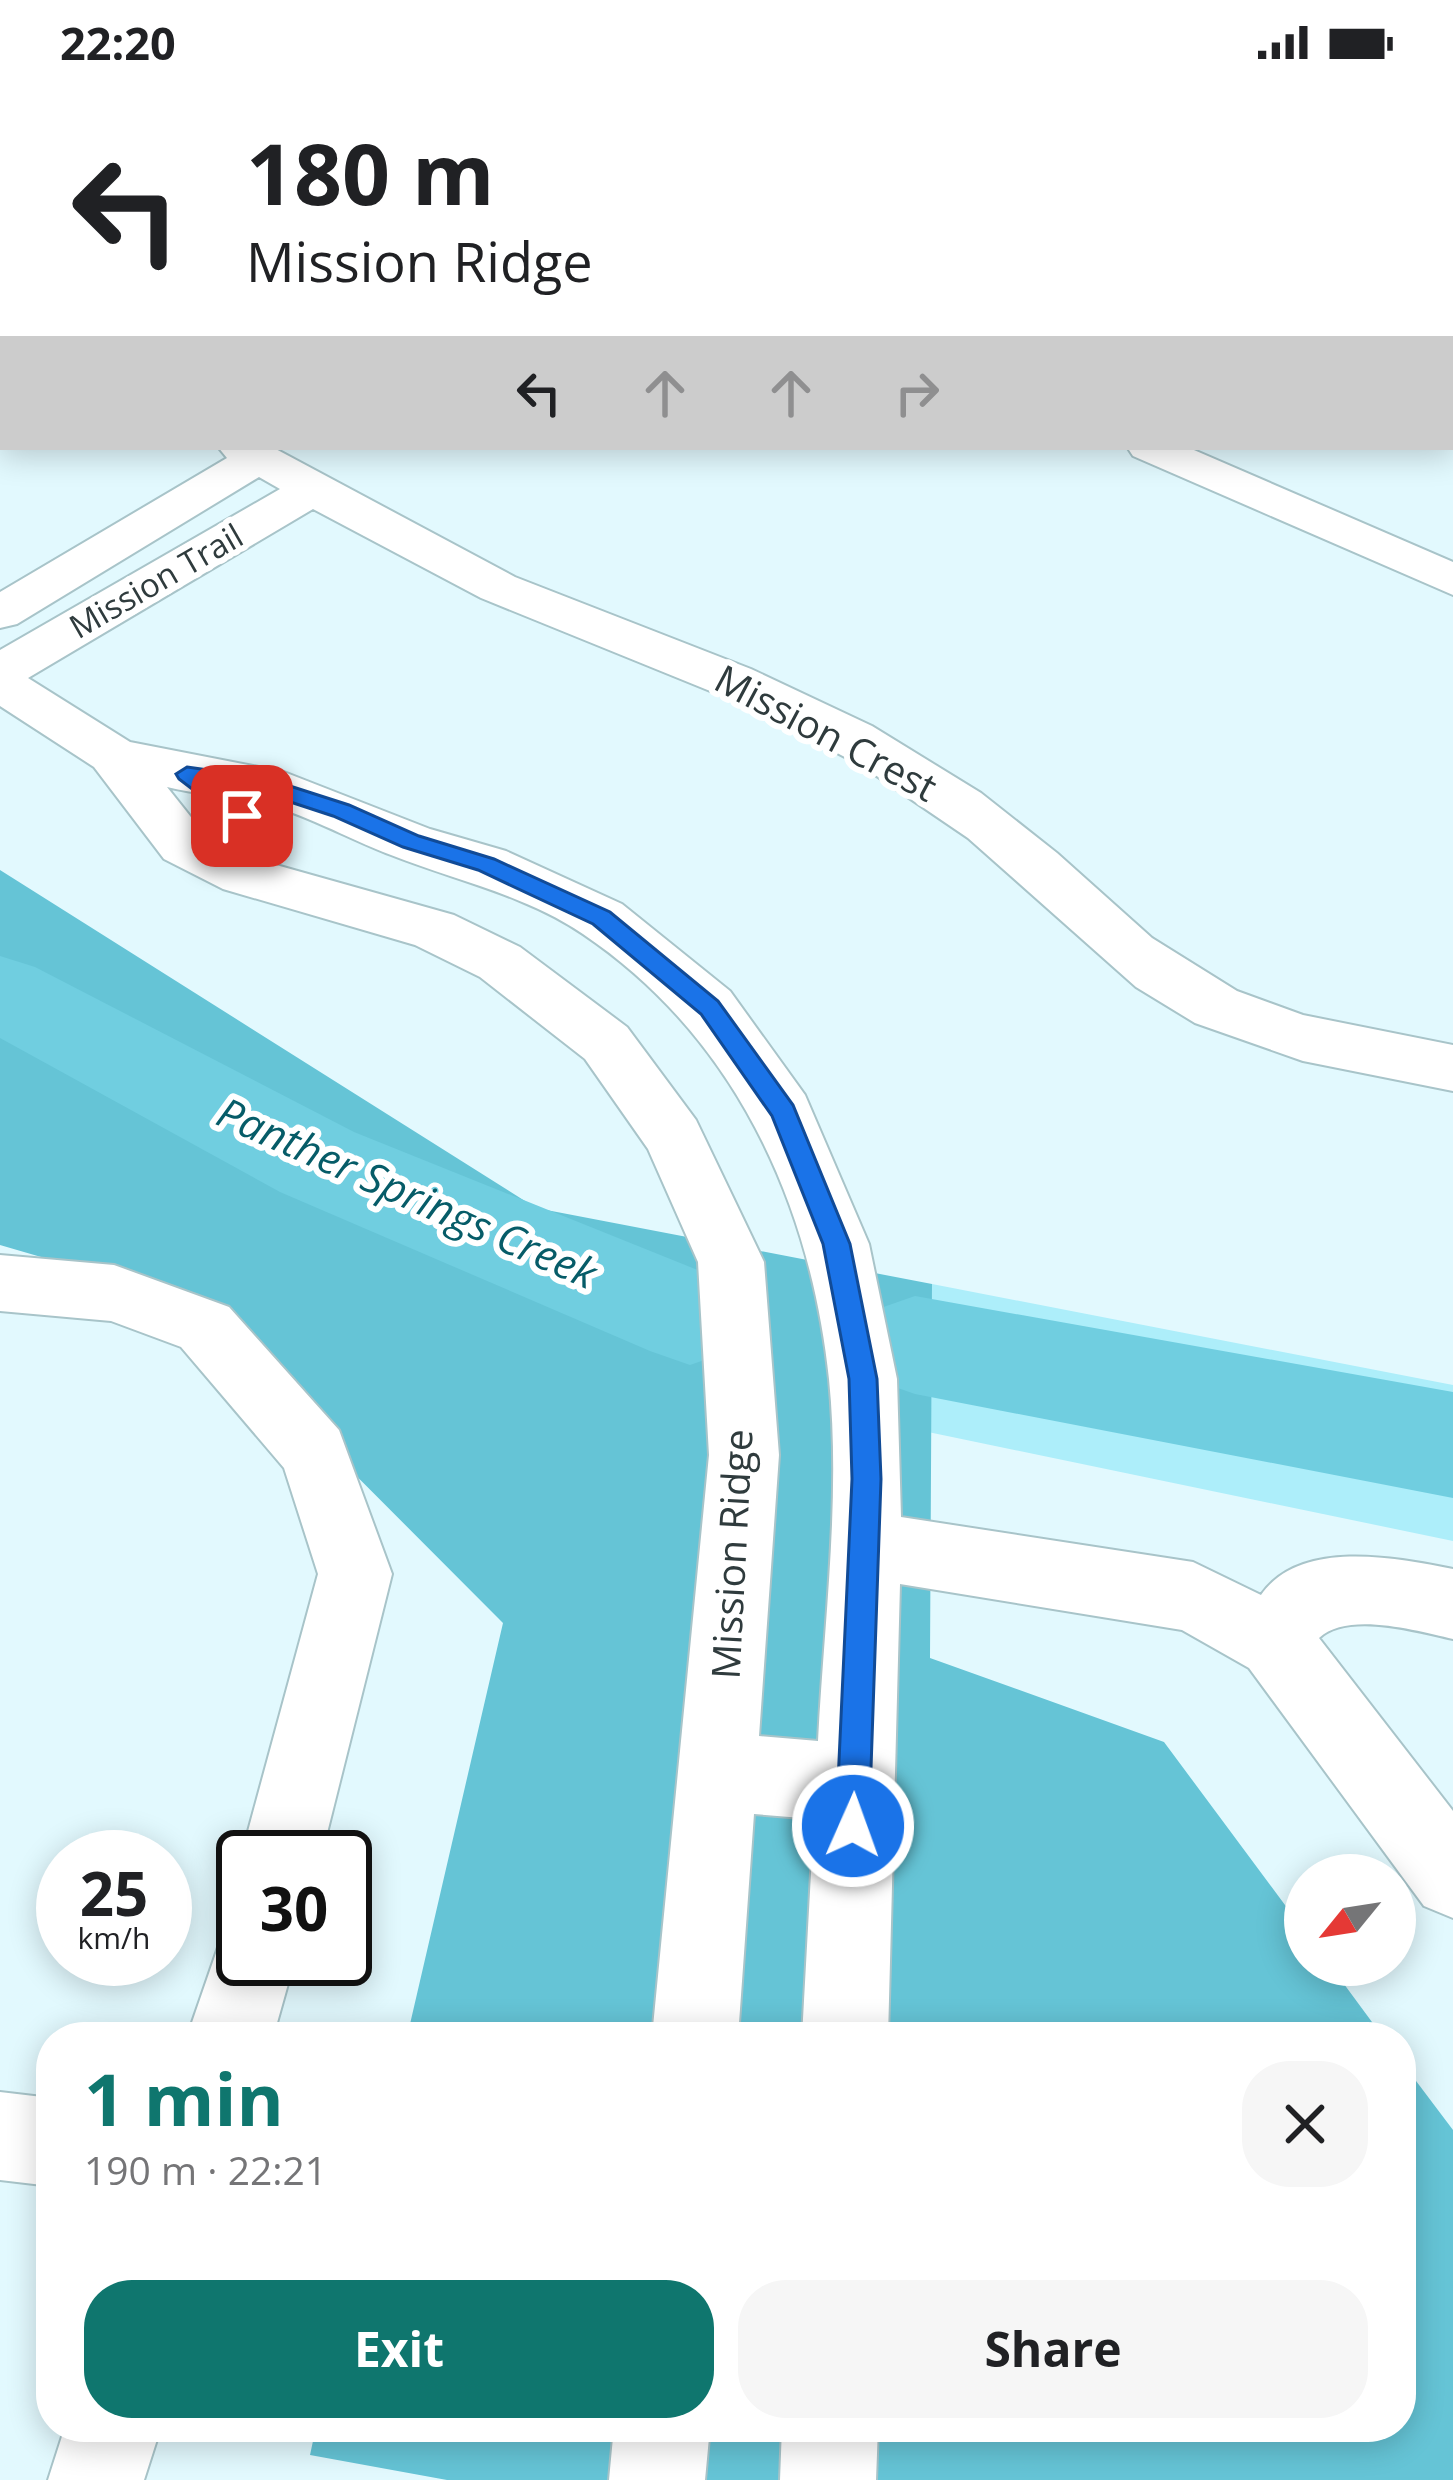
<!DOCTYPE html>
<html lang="en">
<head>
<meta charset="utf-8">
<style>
	:root { --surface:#fff; --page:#f6f6f6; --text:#202124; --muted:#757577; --accent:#0f766e }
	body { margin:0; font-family:"Open Sans",sans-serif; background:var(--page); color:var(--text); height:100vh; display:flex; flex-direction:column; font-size:45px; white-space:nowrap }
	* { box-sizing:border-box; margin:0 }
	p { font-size:39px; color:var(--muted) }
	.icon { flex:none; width:66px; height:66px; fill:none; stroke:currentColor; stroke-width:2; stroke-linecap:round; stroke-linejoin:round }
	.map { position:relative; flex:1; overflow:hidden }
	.sheet { position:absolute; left:36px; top:1938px; width:1380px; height:420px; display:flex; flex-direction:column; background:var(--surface); border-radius:48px; box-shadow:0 6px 30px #0003 }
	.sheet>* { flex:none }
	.hud { position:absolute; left:0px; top:0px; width:1455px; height:366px; box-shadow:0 6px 30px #0003; background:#fff; color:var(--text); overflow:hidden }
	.needle { width:78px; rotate:240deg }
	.fabs { position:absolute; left:1284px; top:1770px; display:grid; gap:24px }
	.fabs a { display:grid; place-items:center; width:132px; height:132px; border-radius:50%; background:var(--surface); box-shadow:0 6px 30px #0003; font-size:60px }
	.speed { position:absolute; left:36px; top:1746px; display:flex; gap:24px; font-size:60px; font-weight:700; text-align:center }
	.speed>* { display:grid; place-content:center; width:156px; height:156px; border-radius:50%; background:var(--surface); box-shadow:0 6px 30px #0003; line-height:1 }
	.speed small { font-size:30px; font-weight:400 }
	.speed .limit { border:6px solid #111; border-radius:18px; background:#fff; color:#111 }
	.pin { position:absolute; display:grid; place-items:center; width:102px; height:102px; color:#fff; margin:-51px; border-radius:24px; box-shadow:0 6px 18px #0006 }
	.me { position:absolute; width:132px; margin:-66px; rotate:2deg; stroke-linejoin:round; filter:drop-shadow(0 0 9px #0008) }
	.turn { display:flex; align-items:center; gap:42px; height:252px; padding:0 48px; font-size:54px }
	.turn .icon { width:156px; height:156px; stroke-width:2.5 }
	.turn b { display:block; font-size:84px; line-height:102px }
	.lanes { display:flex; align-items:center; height:114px; padding:0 48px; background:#0003; justify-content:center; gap:60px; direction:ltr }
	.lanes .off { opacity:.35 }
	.round { display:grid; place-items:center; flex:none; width:126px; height:126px; border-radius:48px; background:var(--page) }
	.overview { display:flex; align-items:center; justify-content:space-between; height:204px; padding:0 48px }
	h1 { font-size:72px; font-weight:700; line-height:90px; color:var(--accent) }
	.cta { display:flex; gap:24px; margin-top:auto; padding:24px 48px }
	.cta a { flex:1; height:138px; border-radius:48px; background:var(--accent); color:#fff; font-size:48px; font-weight:700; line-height:138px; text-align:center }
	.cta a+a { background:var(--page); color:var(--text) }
	.status { display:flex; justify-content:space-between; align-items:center; height:84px; padding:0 60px; background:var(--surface); direction:ltr }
	.status svg { height:33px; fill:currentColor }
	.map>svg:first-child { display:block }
</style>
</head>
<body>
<div class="status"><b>22:20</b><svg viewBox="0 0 49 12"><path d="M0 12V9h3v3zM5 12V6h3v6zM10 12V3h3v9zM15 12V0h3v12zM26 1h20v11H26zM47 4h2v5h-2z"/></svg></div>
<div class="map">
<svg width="1453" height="2396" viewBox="0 0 1453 2396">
	<rect width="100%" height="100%" fill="#e2f9fe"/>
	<path fill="#adeefa" d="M 932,1200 L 1453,1301 L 1453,1457 L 928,1348 Z"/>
	<path fill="#65c4d6" d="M 0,786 L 536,1124 L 932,1200 L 930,1574 L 1164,1658 L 1305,1848 L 1305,1881 L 1330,1881 L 1383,1953 L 407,1953 L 503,1539 L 178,1213 L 0,1161 Z
		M 1401,1977 L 1453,2046 L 1453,2396 L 447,2396 L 310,2371 L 316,2343 L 1401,2343 Z"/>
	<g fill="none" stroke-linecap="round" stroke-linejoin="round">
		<path fill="#70cee0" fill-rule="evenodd" d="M 0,872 L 35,883 L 354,1048 L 730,1199 L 746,1233 L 730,1267 L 690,1281 L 650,1267 L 280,1108 L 0,954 Z
			M 915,1212 L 1453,1308 L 1453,1414 L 915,1310 L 875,1296 L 858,1261 L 875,1226 Z"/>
		<g stroke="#a8c4c9" stroke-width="4">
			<path id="minor" d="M 298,0 L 339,0 L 341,3 L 300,3 Z
				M 414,0 L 454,0 L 412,3 Z
				M 1061,0 L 1103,0 L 1105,3 L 1063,3 Z
				M 1452,133 L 1453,133 L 1453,157 L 1452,157 Z
				M 0,256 L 3,257 L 3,283 L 0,282 Z
				M 218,363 L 272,363 L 515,493 L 751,585 L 872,642 L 981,709 L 1057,769 L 1152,854 L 1237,907 L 1303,931 L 1453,961 L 1453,1007 L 1303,977 L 1195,939 L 1136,903 L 968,754 L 862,682 L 747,622 L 481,514 L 313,425 L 28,594 L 130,658 L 284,688 L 430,745 L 506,767 L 622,820 L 730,907 L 805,1011 L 869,1160 L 897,1295 L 901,1433 L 1193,1478 L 1261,1511 C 1300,1454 1397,1474 1453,1485 L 1453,1555 C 1417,1547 1348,1527 1319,1554 L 1453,1727 L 1453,1834 L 1424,1822 L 1249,1584 L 1182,1546 L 900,1500 L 888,1953 L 802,1953 L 814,1735 L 754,1730 L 738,1953 L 652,1953 L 709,1371 L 698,1178 L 648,1065 L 585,975 L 480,893 L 415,861 L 223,805 L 164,775 L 94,683 L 0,622 L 0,566 L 280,405 L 259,393 L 17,540 L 0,544 L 0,508 L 227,374 ZM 167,703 C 196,710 226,712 256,718 C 303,728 346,754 391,771 C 454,796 526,811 583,850 C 734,952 810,1117 829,1295 C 841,1414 824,1538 818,1657 L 759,1652 L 779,1371 L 764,1178 L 696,1036 L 627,943 L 520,863 L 454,831 L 262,777 L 202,747 Z
				M 1127,363 L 1187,363 L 1453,478 L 1453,511 L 1133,372 Z
				M 0,1171 L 114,1181 L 229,1223 L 339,1346 L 392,1490 L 321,1773 L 243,1773 L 243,1779 L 241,1773 L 318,1490 L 284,1384 L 181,1263 L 111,1237 L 0,1227 Z
				M 243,1838 L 243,1875 L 295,1875 L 273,1953 L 187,1953 L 224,1846 Z
				M 0,2008 L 51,2014 L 51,2102 L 0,2096 Z
				M 65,2343 L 161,2343 L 144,2396 L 48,2396 Z
				M 614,2343 L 710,2343 L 705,2396 L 609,2396 Z
				M 782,2343 L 878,2343 L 876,2396 L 780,2396 Z"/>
		</g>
		<use href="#minor" fill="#fff" fill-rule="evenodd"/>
	</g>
	<path fill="#1a73e8" stroke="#114b97" stroke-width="3" d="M 187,683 L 265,694 L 349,721 L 419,752 L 494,775 L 610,828 L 718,917 L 793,1021 L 850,1160 L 877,1295 L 881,1395 L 869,1742 L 865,1754 L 853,1759 L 841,1754 L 836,1742 L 852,1395 L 849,1295 L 823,1160 L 772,1032 L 701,930 L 593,840 L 478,786 L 403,763 L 333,732 L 263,709 L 217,702 L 253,732 L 249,737 L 234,737 L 179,695 L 176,690 Z"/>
	<g text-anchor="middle" stroke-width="12" stroke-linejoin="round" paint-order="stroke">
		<g font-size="33" fill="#2f3b3d" stroke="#fff">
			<text transform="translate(156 497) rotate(-30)" y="12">Mission Trail</text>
		</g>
		<g font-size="39" fill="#2f3b3d" stroke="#fff">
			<text transform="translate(826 649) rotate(28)" y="14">Mission Crest</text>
			<text transform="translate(732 1470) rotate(-87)" y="14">Mission Ridge</text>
		</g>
		<g font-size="42" font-style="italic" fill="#065c68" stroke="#fff">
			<text transform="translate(407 1109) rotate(24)" y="15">Panther Springs Creek</text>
		</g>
	</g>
</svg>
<div class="fabs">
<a><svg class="needle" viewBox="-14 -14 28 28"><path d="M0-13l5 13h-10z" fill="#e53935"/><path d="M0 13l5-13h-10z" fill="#757577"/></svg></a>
</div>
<div class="speed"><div>25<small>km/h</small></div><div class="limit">30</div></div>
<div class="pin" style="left:242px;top:732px;background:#d93025"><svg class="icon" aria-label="arrive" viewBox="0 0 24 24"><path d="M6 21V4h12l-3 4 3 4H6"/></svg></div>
<svg class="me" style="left:853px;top:1742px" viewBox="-20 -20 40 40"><circle r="17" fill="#1a73e8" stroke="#fff" stroke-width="3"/><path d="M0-11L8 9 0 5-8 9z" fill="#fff"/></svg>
<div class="hud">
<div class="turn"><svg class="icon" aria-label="left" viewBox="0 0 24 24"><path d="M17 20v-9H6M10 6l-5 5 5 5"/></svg><div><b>180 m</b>Mission Ridge</div></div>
<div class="lanes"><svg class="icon" aria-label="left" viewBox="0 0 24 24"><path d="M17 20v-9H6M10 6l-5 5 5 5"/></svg><svg class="icon off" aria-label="ahead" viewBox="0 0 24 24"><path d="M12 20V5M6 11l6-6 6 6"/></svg><svg class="icon off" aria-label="ahead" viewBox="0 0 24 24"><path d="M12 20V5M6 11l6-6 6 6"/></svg><svg class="icon off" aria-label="right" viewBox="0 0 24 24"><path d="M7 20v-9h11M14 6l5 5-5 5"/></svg></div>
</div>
<section class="sheet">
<div class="overview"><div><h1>1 min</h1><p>190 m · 22:21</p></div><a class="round"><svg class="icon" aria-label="close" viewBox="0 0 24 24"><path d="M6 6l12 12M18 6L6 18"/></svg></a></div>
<div class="cta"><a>Exit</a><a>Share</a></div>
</section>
</div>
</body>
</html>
